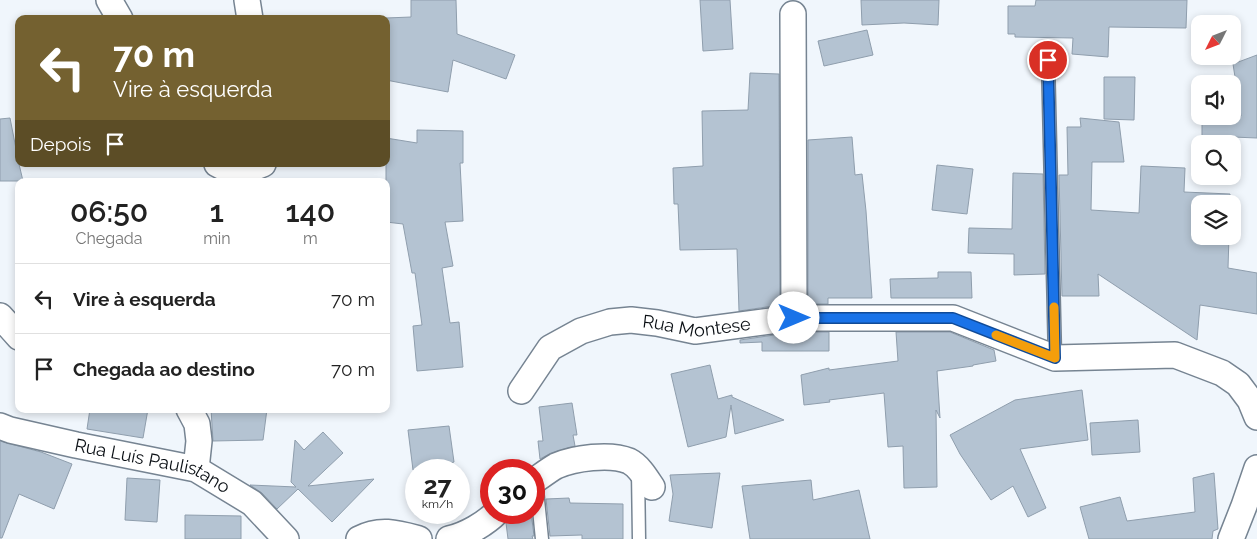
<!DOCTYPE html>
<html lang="pt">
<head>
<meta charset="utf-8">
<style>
	:root { --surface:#fff; --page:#f2f2f2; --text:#222; --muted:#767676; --line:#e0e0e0 }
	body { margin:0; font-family:Raleway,sans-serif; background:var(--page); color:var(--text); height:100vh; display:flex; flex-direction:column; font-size:19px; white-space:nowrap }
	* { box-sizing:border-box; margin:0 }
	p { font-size:16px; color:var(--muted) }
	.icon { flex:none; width:28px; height:28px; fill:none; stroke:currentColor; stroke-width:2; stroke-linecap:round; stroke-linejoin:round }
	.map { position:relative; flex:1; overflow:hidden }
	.details { position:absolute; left:15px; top:178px; width:375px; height:235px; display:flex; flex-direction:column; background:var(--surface); border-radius:10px; box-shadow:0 2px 8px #0003 }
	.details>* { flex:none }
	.banner { position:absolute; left:15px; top:15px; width:375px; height:152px; border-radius:10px; box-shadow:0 2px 8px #0003; background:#746130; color:#fff; overflow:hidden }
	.needle { width:32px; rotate:228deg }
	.controls { position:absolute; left:1191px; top:15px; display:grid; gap:10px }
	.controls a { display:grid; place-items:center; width:50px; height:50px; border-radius:10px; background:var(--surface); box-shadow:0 2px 8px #0003; font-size:25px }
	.speed { position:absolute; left:405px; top:459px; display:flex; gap:10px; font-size:25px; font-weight:700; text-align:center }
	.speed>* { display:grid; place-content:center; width:65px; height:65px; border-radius:50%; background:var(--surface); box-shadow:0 2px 8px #0003; line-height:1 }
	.speed small { font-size:12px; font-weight:400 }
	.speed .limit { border:8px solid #d22; background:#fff; color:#111 }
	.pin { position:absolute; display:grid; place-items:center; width:42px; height:42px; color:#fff; margin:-21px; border:2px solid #fff; border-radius:50%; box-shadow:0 1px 5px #0007 }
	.me { position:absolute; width:55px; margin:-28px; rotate:90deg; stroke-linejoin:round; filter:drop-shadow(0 0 4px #0008) }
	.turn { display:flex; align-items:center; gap:18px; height:105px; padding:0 15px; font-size:22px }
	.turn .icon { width:65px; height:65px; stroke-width:2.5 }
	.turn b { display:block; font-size:35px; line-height:42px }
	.then { display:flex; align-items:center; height:48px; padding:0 15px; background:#0003; gap:10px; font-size:19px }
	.eta { display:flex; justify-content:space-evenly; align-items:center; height:85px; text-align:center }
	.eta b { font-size:30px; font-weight:600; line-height:35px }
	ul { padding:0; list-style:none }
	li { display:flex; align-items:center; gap:15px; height:70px; padding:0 15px; border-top:1px solid var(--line) }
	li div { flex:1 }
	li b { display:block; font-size:19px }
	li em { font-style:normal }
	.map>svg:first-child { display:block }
</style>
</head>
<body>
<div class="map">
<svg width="1257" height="539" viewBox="0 0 1257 539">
	<rect width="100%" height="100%" fill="#f0f6fc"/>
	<path fill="#b4c3d2" stroke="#8f9ead" d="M 411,0 L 456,0 L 457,34 L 515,55 L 506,79 L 453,60 L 448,92 L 386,80 L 386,18 L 411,17 Z
		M 700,0 L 730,0 L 733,49 L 703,51 Z
		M 861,0 L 939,0 L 938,25 L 904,23 L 862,25 Z
		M 1036,0 L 1187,0 L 1186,28 L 1109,27 L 1108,57 L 1072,54 L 1073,38 L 1015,37 L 1015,34 L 1008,34 L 1008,6 L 1035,6 Z
		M 867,30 L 873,55 L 824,66 L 818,41 Z
		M 1257,55 L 1257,138 L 1233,137 L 1233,144 L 1202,144 L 1202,116 L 1241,116 L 1233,64 Z
		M 750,73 L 779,74 L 780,305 L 739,311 L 737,249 L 680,250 L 678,204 L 674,204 L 673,168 L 703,166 L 702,111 L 748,110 Z
		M 1104,77 L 1135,77 L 1134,120 L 1104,119 Z
		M 10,118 L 19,164 L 23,181 L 0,181 L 0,119 Z
		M 1080,118 L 1119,122 L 1124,162 L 1092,162 L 1091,210 L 1139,213 L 1141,166 L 1185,168 L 1184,192 L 1230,194 L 1230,204 L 1200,204 L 1200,236 L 1229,236 L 1228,268 L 1257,273 L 1257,314 L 1200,305 L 1197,340 L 1098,274 L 1099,296 L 1062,296 L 1059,175 L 1068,175 L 1067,127 L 1081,127 Z
		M 417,130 L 463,131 L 463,163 L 460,163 L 463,221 L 445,222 L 453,266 L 442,268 L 450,323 L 459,322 L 463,367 L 417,371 L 413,326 L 422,325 L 415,273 L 412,273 L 403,224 L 386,222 L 386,138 L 417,143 Z
		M 852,137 L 855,175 L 862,174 L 866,211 L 872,298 L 828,298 L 828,304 L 808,304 L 808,140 Z
		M 937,165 L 973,169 L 967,214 L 932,210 Z
		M 1013,173 L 1043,174 L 1045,274 L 1014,275 L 1014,254 L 968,253 L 969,228 L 1012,229 Z
		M 938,272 L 971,272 L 972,298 L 891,298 L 890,279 L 938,278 Z
		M 795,332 L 829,332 L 829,351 L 762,351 L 762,342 L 740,343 L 740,340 Z
		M 896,332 L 950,332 L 994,350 L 996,361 L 973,365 L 973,366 L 937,371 L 940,418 L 936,410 L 937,487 L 904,488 L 903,446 L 888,447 L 884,393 L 829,400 L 830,402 L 804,405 L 801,375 L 829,368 L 829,370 L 898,361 Z
		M 710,365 L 718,399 L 732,395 L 732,397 L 784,420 L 735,434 L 731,405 L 726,437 L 688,447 L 671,374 Z
		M 1082,390 L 1088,440 L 1020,449 L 1046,508 L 1028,517 L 1013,486 L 991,500 L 960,454 L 950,435 L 1015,400 Z
		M 572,403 L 577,435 L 573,435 L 575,446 L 551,453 L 540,459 L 538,441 L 543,441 L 539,407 Z
		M 90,409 L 148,409 L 143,438 L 87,429 Z
		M 211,409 L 267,409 L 263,440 L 213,441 Z
		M 1138,420 L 1140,452 L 1092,455 L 1090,423 Z
		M 449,426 L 454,462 L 451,463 L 452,470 L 413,470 L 408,430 Z
		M 323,432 L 343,453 L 308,486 L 374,479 L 332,522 L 298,489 L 277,509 L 262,493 L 250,485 L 296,487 L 291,482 L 295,440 L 304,450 Z
		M 0,441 L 41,452 L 72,464 L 54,509 L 19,494 L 2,538 L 0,538 Z
		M 720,473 L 712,528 L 669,521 L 673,494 L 670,475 Z
		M 1214,473 L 1218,529 L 1213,531 L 1212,539 L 1089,539 L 1080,507 L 1120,497 L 1127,521 L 1195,512 L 1193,478 Z
		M 127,478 L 160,480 L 157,522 L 125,520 Z
		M 811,480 L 813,500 L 859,490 L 870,539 L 750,539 L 742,486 Z
		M 569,498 L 570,503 L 623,504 L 623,539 L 582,539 L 582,535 L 550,536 L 546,499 Z
		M 511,512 L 531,512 L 534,536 L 532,536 L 533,539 L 508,539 L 506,523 L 511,517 Z
		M 185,515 L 241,516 L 241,539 L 185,539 Z"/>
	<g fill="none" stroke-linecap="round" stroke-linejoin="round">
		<g stroke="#768492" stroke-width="15">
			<path id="service" d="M 1048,60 L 1055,358
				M 638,472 L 639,539
				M 536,480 L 542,539"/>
		</g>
		<g stroke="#768492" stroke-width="28">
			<g id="minor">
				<path d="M 109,0 L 120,19"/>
				<path d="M 247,0 L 250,19"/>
				<path d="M 793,14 L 794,318"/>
				<path d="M 217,164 C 232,173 247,171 263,164"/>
				<path d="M 0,316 L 19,337"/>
				<path id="s1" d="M 521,391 L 550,348 L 581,331 L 610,322 L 631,320 L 657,323 L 695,331 L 794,318 L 953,318 L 1055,358 L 1175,355 L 1222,373 L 1238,384 L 1250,400 L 1257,417"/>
				<path d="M 189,409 L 197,424 L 199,441 L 196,469"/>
				<path id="s2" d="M 0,426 L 10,430 L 76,445 L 196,469 L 252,503 L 286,539"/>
				<path d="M 534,481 C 541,476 549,470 556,466 C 574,458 610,453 629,461 C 639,466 646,478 652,487"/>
				<path d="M 359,539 C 380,528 397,533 419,539"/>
				<path d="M 449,539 C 466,535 485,524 497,512"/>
				<path d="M 1231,539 L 1244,506 L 1257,468"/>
			</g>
		</g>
		<use href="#service" stroke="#fff" stroke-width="12"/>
		<use href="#minor" stroke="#fff" stroke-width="25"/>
	</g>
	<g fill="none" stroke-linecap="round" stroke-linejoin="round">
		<g stroke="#114b97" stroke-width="12">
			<path id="route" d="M 794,318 L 953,318 L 1055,358 L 1048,60"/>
		</g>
		<use href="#route" stroke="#1a73e8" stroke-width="9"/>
		<path stroke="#f59e0b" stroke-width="9" d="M 996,335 L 1055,358 L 1054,307"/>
	</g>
	<g text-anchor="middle" stroke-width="4.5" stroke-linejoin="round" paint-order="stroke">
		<g font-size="18" fill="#0a0f14" stroke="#fff">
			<text dy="6" stroke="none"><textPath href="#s1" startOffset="205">Rua Montese</textPath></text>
			<text dy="6" stroke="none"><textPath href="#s2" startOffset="158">Rua Luís Paulistano</textPath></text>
		</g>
	</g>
</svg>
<div class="controls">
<a><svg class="needle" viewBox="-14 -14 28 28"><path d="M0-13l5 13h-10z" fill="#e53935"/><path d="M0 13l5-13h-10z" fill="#767676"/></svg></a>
<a><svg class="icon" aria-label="sound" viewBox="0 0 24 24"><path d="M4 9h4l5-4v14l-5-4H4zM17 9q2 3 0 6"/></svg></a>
<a><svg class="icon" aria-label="search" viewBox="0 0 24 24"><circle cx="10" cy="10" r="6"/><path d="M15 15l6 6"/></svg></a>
<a><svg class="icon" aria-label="layers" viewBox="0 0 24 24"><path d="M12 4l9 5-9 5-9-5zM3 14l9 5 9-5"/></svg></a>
</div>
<div class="speed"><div>27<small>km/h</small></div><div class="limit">30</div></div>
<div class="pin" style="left:1048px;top:60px;background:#d93025"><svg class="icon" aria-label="arrive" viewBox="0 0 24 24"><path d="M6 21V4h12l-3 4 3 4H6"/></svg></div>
<svg class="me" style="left:794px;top:318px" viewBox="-20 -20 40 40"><circle r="19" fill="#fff"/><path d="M0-13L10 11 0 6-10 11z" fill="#1a73e8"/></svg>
<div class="banner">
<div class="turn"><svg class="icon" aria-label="left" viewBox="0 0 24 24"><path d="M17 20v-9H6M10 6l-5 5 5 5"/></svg><div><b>70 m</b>Vire à esquerda</div></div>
<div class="then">Depois<svg class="icon" aria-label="arrive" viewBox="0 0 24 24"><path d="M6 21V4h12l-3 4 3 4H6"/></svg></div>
</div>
<section class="details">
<div class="eta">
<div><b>06:50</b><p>Chegada</p></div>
<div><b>1</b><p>min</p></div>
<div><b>140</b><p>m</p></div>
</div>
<ul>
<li><svg class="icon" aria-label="left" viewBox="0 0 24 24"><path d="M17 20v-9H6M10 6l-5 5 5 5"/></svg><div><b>Vire à esquerda</b></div><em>70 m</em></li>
<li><svg class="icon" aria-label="arrive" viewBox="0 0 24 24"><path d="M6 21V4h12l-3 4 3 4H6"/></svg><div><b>Chegada ao destino</b></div><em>70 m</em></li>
</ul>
</section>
</div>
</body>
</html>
